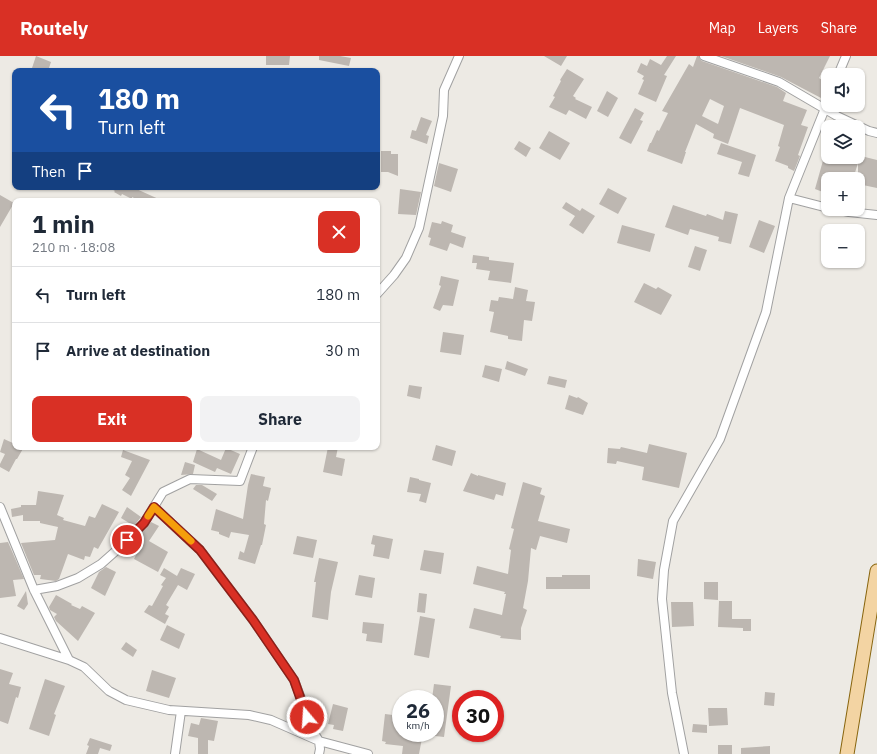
<!DOCTYPE html>
<html lang="en">
<head>
<meta charset="utf-8">
<style>
	:root { --surface:#fff; --page:#f2f2f3; --text:#1f2937; --muted:#747a83; --line:#e0e1e3; --accent:#d93025 }
	body { margin:0; font-family:"IBM Plex Sans",sans-serif; background:var(--page); color:var(--text); height:100vh; display:flex; flex-direction:column; font-size:15px; white-space:nowrap }
	* { box-sizing:border-box; margin:0 }
	p { font-size:13px; color:var(--muted) }
	.icon { flex:none; width:22px; height:22px; fill:none; stroke:currentColor; stroke-width:2; stroke-linecap:round; stroke-linejoin:round }
	.map { position:relative; flex:1; overflow:hidden }
	.sheet { position:absolute; left:12px; top:142px; width:368px; height:252px; display:flex; flex-direction:column; background:var(--surface); border-radius:8px; box-shadow:0 1px 3px #0004 }
	.sheet>* { flex:none }
	.top-card { position:absolute; left:12px; top:12px; width:368px; height:122px; border-radius:8px; box-shadow:0 1px 3px #0004; background:#1a4fa0; color:#fff; overflow:hidden }
	.fabs { position:absolute; left:821px; top:12px; display:grid; gap:8px }
	.fabs a { display:grid; place-items:center; width:44px; height:44px; border-radius:8px; background:var(--surface); box-shadow:0 1px 3px #0004; font-size:20px }
	.speed { position:absolute; left:392px; top:634px; display:flex; gap:8px; font-size:20px; font-weight:700; text-align:center }
	.speed>* { display:grid; place-content:center; width:52px; height:52px; border-radius:50%; background:var(--surface); box-shadow:0 1px 3px #0004; line-height:1 }
	.speed small { font-size:10px; font-weight:400 }
	.speed .limit { border:6px solid #d22; background:#fff; color:#111 }
	.pin { position:absolute; display:grid; place-items:center; width:34px; height:34px; color:#fff; margin:-17px; border:2px solid #fff; border-radius:50%; box-shadow:0 1px 4px #0007 }
	.me { position:absolute; width:44px; margin:-22px; rotate:342deg; stroke-linejoin:round; filter:drop-shadow(0 0 3px #0008) }
	.turn { display:flex; align-items:center; gap:14px; height:84px; padding:0 20px; font-size:18px }
	.turn .icon { width:52px; height:52px; stroke-width:2.5 }
	.turn b { display:block; font-size:28px; line-height:34px }
	.then { display:flex; align-items:center; height:38px; padding:0 20px; background:#0003; gap:8px; font-size:15px }
	.round { display:grid; place-items:center; flex:none; width:42px; height:42px; border-radius:8px; background:var(--page) }
	.headline { display:flex; align-items:center; justify-content:space-between; height:68px; padding:0 20px }
	h1 { font-size:24px; font-weight:800; line-height:30px }
	.action { display:flex; gap:8px; margin-top:auto; padding:8px 20px }
	.action a { flex:1; height:46px; border-radius:8px; background:var(--accent); color:#fff; font-size:16px; font-weight:800; line-height:46px; text-align:center }
	.action a+a { background:var(--page); color:var(--text) }
	ul { padding:0; list-style:none }
	li { display:flex; align-items:center; gap:12px; height:56px; padding:0 20px; border-top:1px solid var(--line) }
	li div { flex:1 }
	li b { display:block; font-size:15px }
	li em { font-style:normal }
	header { display:flex; align-items:center; gap:24px; box-sizing:border-box; height:56px; padding:0 20px; background:var(--accent); color:#fff }
	header strong { font-size:19px }
	nav { display:flex; gap:22px; margin-inline-start:auto; font-size:14px }
	.map>svg:first-child { display:block }
</style>
</head>
<body>
<header>
<strong>Routely</strong>
<nav><a>Map</a><a>Layers</a><a>Share</a></nav>
</header>
<div class="map">
<svg width="877" height="698" viewBox="0 0 877 698">
	<rect width="100%" height="100%" fill="#edeae4"/>
	<path fill="#bdb7b1" fill-rule="evenodd" d="M 36,0 L 51,6 L 48,15 L 31,15 Z
		M 266,0 L 290,0 L 289,9 L 266,9 Z
		M 319,0 L 340,0 L 351,2 L 349,10 L 319,4 Z
		M 544,0 L 567,0 L 561,10 Z
		M 667,0 L 676,0 L 664,19 L 667,20 L 656,46 L 638,38 L 644,24 L 642,23 L 644,20 L 637,16 L 641,7 L 647,10 L 650,3 L 661,9 Z
		M 697,0 L 699,0 L 700,3 L 702,5 L 777,31 L 786,37 L 783,45 L 807,54 L 801,69 L 808,71 L 798,99 L 800,100 L 794,115 L 788,112 L 788,110 L 775,105 L 780,91 L 778,90 L 784,69 L 740,52 L 728,88 L 713,82 L 714,78 L 696,68 L 685,96 L 686,96 L 682,108 L 647,95 L 650,87 L 651,87 L 657,74 L 659,75 L 668,57 L 662,55 L 689,8 L 693,11 ZM 710,43 L 724,50 L 718,68 L 702,60 Z
		M 721,0 L 830,0 L 819,22 L 828,28 L 821,42 L 781,21 Z
		M 567,13 L 584,23 L 573,40 L 576,42 L 575,43 L 592,51 L 586,63 L 569,54 L 566,59 L 549,51 L 555,41 L 553,40 L 561,25 L 560,24 Z
		M 607,35 L 618,42 L 608,61 L 597,55 Z
		M 635,52 L 644,57 L 640,64 L 643,65 L 631,88 L 619,82 Z
		M 421,61 L 432,65 L 426,79 L 429,80 L 427,88 L 410,82 L 412,74 L 416,75 Z
		M 549,75 L 570,87 L 560,104 L 539,92 Z
		M 519,85 L 531,92 L 526,101 L 514,93 Z
		M 721,87 L 756,99 L 749,121 L 738,118 L 742,106 L 717,98 Z
		M 381,95 L 391,95 L 391,98 L 398,98 L 398,120 L 388,116 L 381,116 Z
		M 824,101 L 865,101 L 877,104 L 877,132 L 858,128 L 858,107 L 853,123 L 828,123 L 828,138 L 815,133 Z
		M 439,107 L 458,113 L 451,136 L 434,130 Z
		M 108,131 L 132,131 L 163,145 L 140,145 L 132,141 L 132,143 L 122,138 L 121,140 L 114,136 L 115,135 Z
		M 608,132 L 627,142 L 618,158 L 599,148 Z
		M 400,133 L 421,136 L 416,159 L 398,158 Z
		M 0,139 L 14,147 L 0,171 Z
		M 566,146 L 580,155 L 582,152 L 595,160 L 583,178 L 569,169 L 575,160 L 562,152 Z
		M 673,149 L 706,160 L 707,158 L 723,164 L 725,155 L 738,158 L 731,188 L 718,185 L 719,181 L 690,173 L 688,179 L 665,171 Z
		M 759,164 L 775,170 L 764,197 L 749,191 Z
		M 442,165 L 453,169 L 451,176 L 466,181 L 463,192 L 450,187 L 447,195 L 429,189 L 431,182 L 428,181 L 432,166 L 441,168 Z
		M 622,169 L 655,178 L 650,196 L 617,187 Z
		M 695,190 L 707,194 L 700,215 L 688,211 Z
		M 473,199 L 489,201 L 489,204 L 514,207 L 511,227 L 488,224 L 490,215 L 476,213 L 477,207 L 472,207 Z
		M 441,220 L 459,224 L 453,250 L 443,249 L 440,255 L 433,252 L 441,230 L 439,229 Z
		M 644,227 L 656,233 L 658,231 L 672,239 L 661,259 L 634,246 Z
		M 515,231 L 528,234 L 526,245 L 535,246 L 532,265 L 524,264 L 522,285 L 508,283 L 508,280 L 490,276 L 494,256 L 489,255 L 491,244 L 498,245 L 499,241 L 513,243 Z
		M 443,276 L 464,279 L 461,299 L 440,296 Z
		M 507,305 L 528,313 L 525,320 L 505,313 Z
		M 485,309 L 502,313 L 499,326 L 482,321 Z
		M 549,320 L 567,324 L 565,332 L 547,328 Z
		M 409,329 L 422,331 L 420,343 L 407,340 Z
		M 569,339 L 577,342 L 578,341 L 588,347 L 583,359 L 565,353 Z
		M 4,383 L 15,388 L 15,391 L 24,391 L 17,403 L 16,403 L 9,416 L 0,411 L 0,408 L 5,398 L 0,396 Z
		M 649,388 L 687,397 L 679,432 L 642,424 L 644,411 L 617,405 L 616,408 L 607,407 L 608,392 L 620,393 L 621,391 L 647,397 Z
		M 436,389 L 456,395 L 452,410 L 432,404 Z
		M 328,391 L 338,391 L 336,401 L 345,403 L 342,420 L 323,416 Z
		M 226,392 L 240,398 L 231,418 L 217,412 L 215,416 L 193,406 L 197,393 L 221,404 Z
		M 123,394 L 150,404 L 131,440 L 122,434 L 130,422 L 125,419 L 132,405 L 121,401 Z
		M 185,406 L 195,409 L 193,418 L 181,419 Z
		M 471,417 L 478,420 L 478,419 L 506,427 L 503,440 L 496,438 L 494,444 L 463,435 Z
		M 251,418 L 265,421 L 263,430 L 271,432 L 268,445 L 266,444 L 264,468 L 266,469 L 262,489 L 261,489 L 255,508 L 238,503 L 240,495 L 244,497 L 249,479 L 231,476 L 229,482 L 219,478 L 219,476 L 211,474 L 216,453 L 243,463 L 248,429 Z
		M 410,421 L 419,423 L 419,424 L 431,427 L 426,447 L 419,445 L 421,438 L 407,436 Z
		M 523,426 L 542,432 L 540,438 L 545,440 L 538,465 L 570,473 L 567,487 L 540,480 L 536,494 L 531,492 L 528,525 L 523,552 L 527,554 L 521,572 L 521,584 L 500,582 L 501,580 L 469,572 L 474,552 L 502,559 L 506,538 L 504,538 L 505,536 L 473,528 L 477,510 L 508,518 L 511,494 L 509,493 L 514,473 L 511,472 Z
		M 196,429 L 202,429 L 217,438 L 212,445 L 193,433 Z
		M 38,435 L 64,439 L 57,459 L 64,462 L 63,464 L 85,470 L 89,460 L 95,462 L 102,448 L 119,456 L 98,493 L 94,491 L 90,501 L 85,500 L 84,504 L 68,498 L 59,523 L 56,525 L 40,523 L 41,519 L 34,519 L 21,487 L 55,484 L 58,471 L 40,467 L 40,465 L 23,465 L 23,459 L 12,461 L 11,453 L 21,451 L 21,449 L 36,449 Z
		M 127,451 L 141,461 L 134,470 L 121,462 Z
		M 151,466 L 159,470 L 149,485 L 168,496 L 158,516 L 134,503 L 137,497 L 133,494 L 140,479 Z
		M 373,479 L 393,483 L 389,503 L 373,500 L 375,489 L 371,488 Z
		M 297,480 L 317,484 L 313,502 L 293,498 Z
		M 8,486 L 24,523 L 13,524 L 16,540 L 0,542 L 0,487 Z
		M 424,494 L 444,497 L 441,518 L 420,514 Z
		M 319,502 L 338,506 L 331,536 L 328,564 L 312,561 L 316,526 L 314,526 Z
		M 638,503 L 656,506 L 653,523 L 637,520 Z
		M 106,511 L 116,516 L 105,540 L 91,532 L 99,516 Z
		M 164,512 L 177,520 L 181,512 L 195,518 L 187,534 L 178,529 L 166,549 L 169,551 L 165,558 L 169,560 L 165,568 L 144,556 L 149,549 L 152,550 L 163,530 L 161,529 L 166,522 L 160,519 Z
		M 359,519 L 375,522 L 372,542 L 355,539 Z
		M 562,519 L 590,519 L 590,533 L 546,533 L 546,521 L 562,521 Z
		M 704,526 L 718,526 L 718,544 L 704,543 Z
		M 26,535 L 28,548 L 24,554 L 17,550 Z
		M 419,537 L 427,538 L 425,557 L 417,556 Z
		M 56,539 L 72,548 L 71,549 L 80,553 L 82,550 L 95,557 L 78,585 L 56,565 L 54,561 L 57,558 L 50,554 L 49,551 Z
		M 719,545 L 732,545 L 732,563 L 751,563 L 751,575 L 743,575 L 743,572 L 718,571 Z
		M 671,546 L 693,546 L 694,570 L 672,571 Z
		M 420,560 L 435,563 L 429,602 L 414,599 Z
		M 363,566 L 384,568 L 382,587 L 366,585 L 367,578 L 362,577 Z
		M 167,569 L 185,578 L 179,593 L 160,584 Z
		M 126,586 L 137,594 L 133,601 L 121,593 Z
		M 0,613 L 13,617 L 9,628 L 21,631 L 18,642 L 16,641 L 8,668 L 0,665 Z
		M 152,614 L 176,622 L 169,642 L 146,635 Z
		M 45,623 L 65,630 L 54,658 L 56,659 L 49,680 L 29,673 Z
		M 434,628 L 451,630 L 444,681 L 435,680 L 435,643 L 432,643 Z
		M 765,636 L 775,637 L 774,650 L 764,649 Z
		M 333,648 L 348,652 L 343,675 L 333,673 L 334,669 L 328,668 Z
		M 708,652 L 727,652 L 728,669 L 709,670 Z
		M 385,658 L 401,660 L 401,677 L 423,677 L 419,698 L 402,698 L 403,690 L 385,688 L 386,686 L 382,685 Z
		M 201,662 L 218,665 L 214,685 L 208,684 L 208,698 L 198,698 L 198,682 L 188,680 L 191,667 L 199,669 Z
		M 693,668 L 707,669 L 707,677 L 692,676 Z
		M 90,682 L 112,689 L 110,695 L 100,692 L 98,698 L 86,698 L 89,690 L 87,689 Z
		M 718,689 L 732,689 L 732,698 L 718,698 Z
		M 770,690 L 770,698 L 741,698 L 741,692 Z"/>
	<g fill="none" stroke-linecap="round" stroke-linejoin="round">
		<g stroke="#a1a1a1" stroke-width="10">
			<path id="street" d="M 704,0 L 779,26 L 837,60 L 869,75 L 877,77
				M 838,19 L 846,0
				M 789,142 L 828,152
				M 835,153 L 849,156 L 877,159
				M 377,238 L 394,219 L 406,202 L 419,172 L 443,60 L 444,34 L 459,0
				M 0,451 L 34,534 L 69,604 L 84,611 L 109,635 L 126,644 L 169,654 L 249,659 L 271,664 L 319,685 L 368,698
				M 154,451 L 200,494 L 253,564 L 294,624 L 305,653 L 309,669 L 319,685 L 320,693 L 319,698
				M 34,534 L 57,530 L 78,522 L 101,508 L 127,485 L 144,467 L 163,436 L 190,423 L 240,425 L 253,391
				M 0,582 L 69,604
				M 175,698 L 181,655
				M 684,698 L 672,637 L 662,543 L 664,514 L 673,465 L 720,383 L 766,256 L 789,142 L 828,45"/>
		</g>
		<g stroke="#88650e" stroke-width="15">
			<path id="primary" d="M 847,698 L 877,515"/>
		</g>
		<use href="#street" stroke="#fff" stroke-width="8"/>
		<use href="#primary" stroke="#f3d4a3" stroke-width="13"/>
	</g>
	<g fill="none" stroke-linecap="round" stroke-linejoin="round">
		<g stroke="#8d1f18" stroke-width="10">
			<path id="route" d="M 127,484 L 144,467 L 154,451 L 200,494 L 253,564 L 294,624 L 307,661"/>
		</g>
		<use href="#route" stroke="#d93025" stroke-width="7"/>
		<path stroke="#f59e0b" stroke-width="7" d="M 148,460 L 154,451 L 191,485"/>
	</g>
</svg>
<div class="fabs">
<a><svg class="icon" aria-label="sound" viewBox="0 0 24 24"><path d="M4 9h4l5-4v14l-5-4H4zM17 9q2 3 0 6"/></svg></a>
<a><svg class="icon" aria-label="layers" viewBox="0 0 24 24"><path d="M12 4l9 5-9 5-9-5zM3 14l9 5 9-5"/></svg></a>
<a>+</a>
<a>−</a>
</div>
<div class="speed"><div>26<small>km/h</small></div><div class="limit">30</div></div>
<div class="pin" style="left:127px;top:484px;background:#d93025"><svg class="icon" aria-label="arrive" viewBox="0 0 24 24"><path d="M6 21V4h12l-3 4 3 4H6"/></svg></div>
<svg class="me" style="left:307px;top:661px" viewBox="-20 -20 40 40"><circle r="17" fill="#d93025" stroke="#fff" stroke-width="3"/><path d="M0-11L8 9 0 5-8 9z" fill="#fff"/></svg>
<div class="top-card">
<div class="turn"><svg class="icon" aria-label="left" viewBox="0 0 24 24"><path d="M17 20v-9H6M10 6l-5 5 5 5"/></svg><div><b>180 m</b>Turn left</div></div>
<div class="then">Then<svg class="icon" aria-label="arrive" viewBox="0 0 24 24"><path d="M6 21V4h12l-3 4 3 4H6"/></svg></div>
</div>
<section class="sheet">
<div class="headline"><div><h1>1 min</h1><p>210 m · 18:08</p></div><a class="round" style="background:#d93025;color:#fff"><svg class="icon" aria-label="close" viewBox="0 0 24 24"><path d="M6 6l12 12M18 6L6 18"/></svg></a></div>
<ul>
<li><svg class="icon" aria-label="left" viewBox="0 0 24 24"><path d="M17 20v-9H6M10 6l-5 5 5 5"/></svg><div><b>Turn left</b></div><em>180 m</em></li>
<li><svg class="icon" aria-label="arrive" viewBox="0 0 24 24"><path d="M6 21V4h12l-3 4 3 4H6"/></svg><div><b>Arrive at destination</b></div><em>30 m</em></li>
</ul>
<div class="action"><a>Exit</a><a>Share</a></div>
</section>
</div>
</body>
</html>
